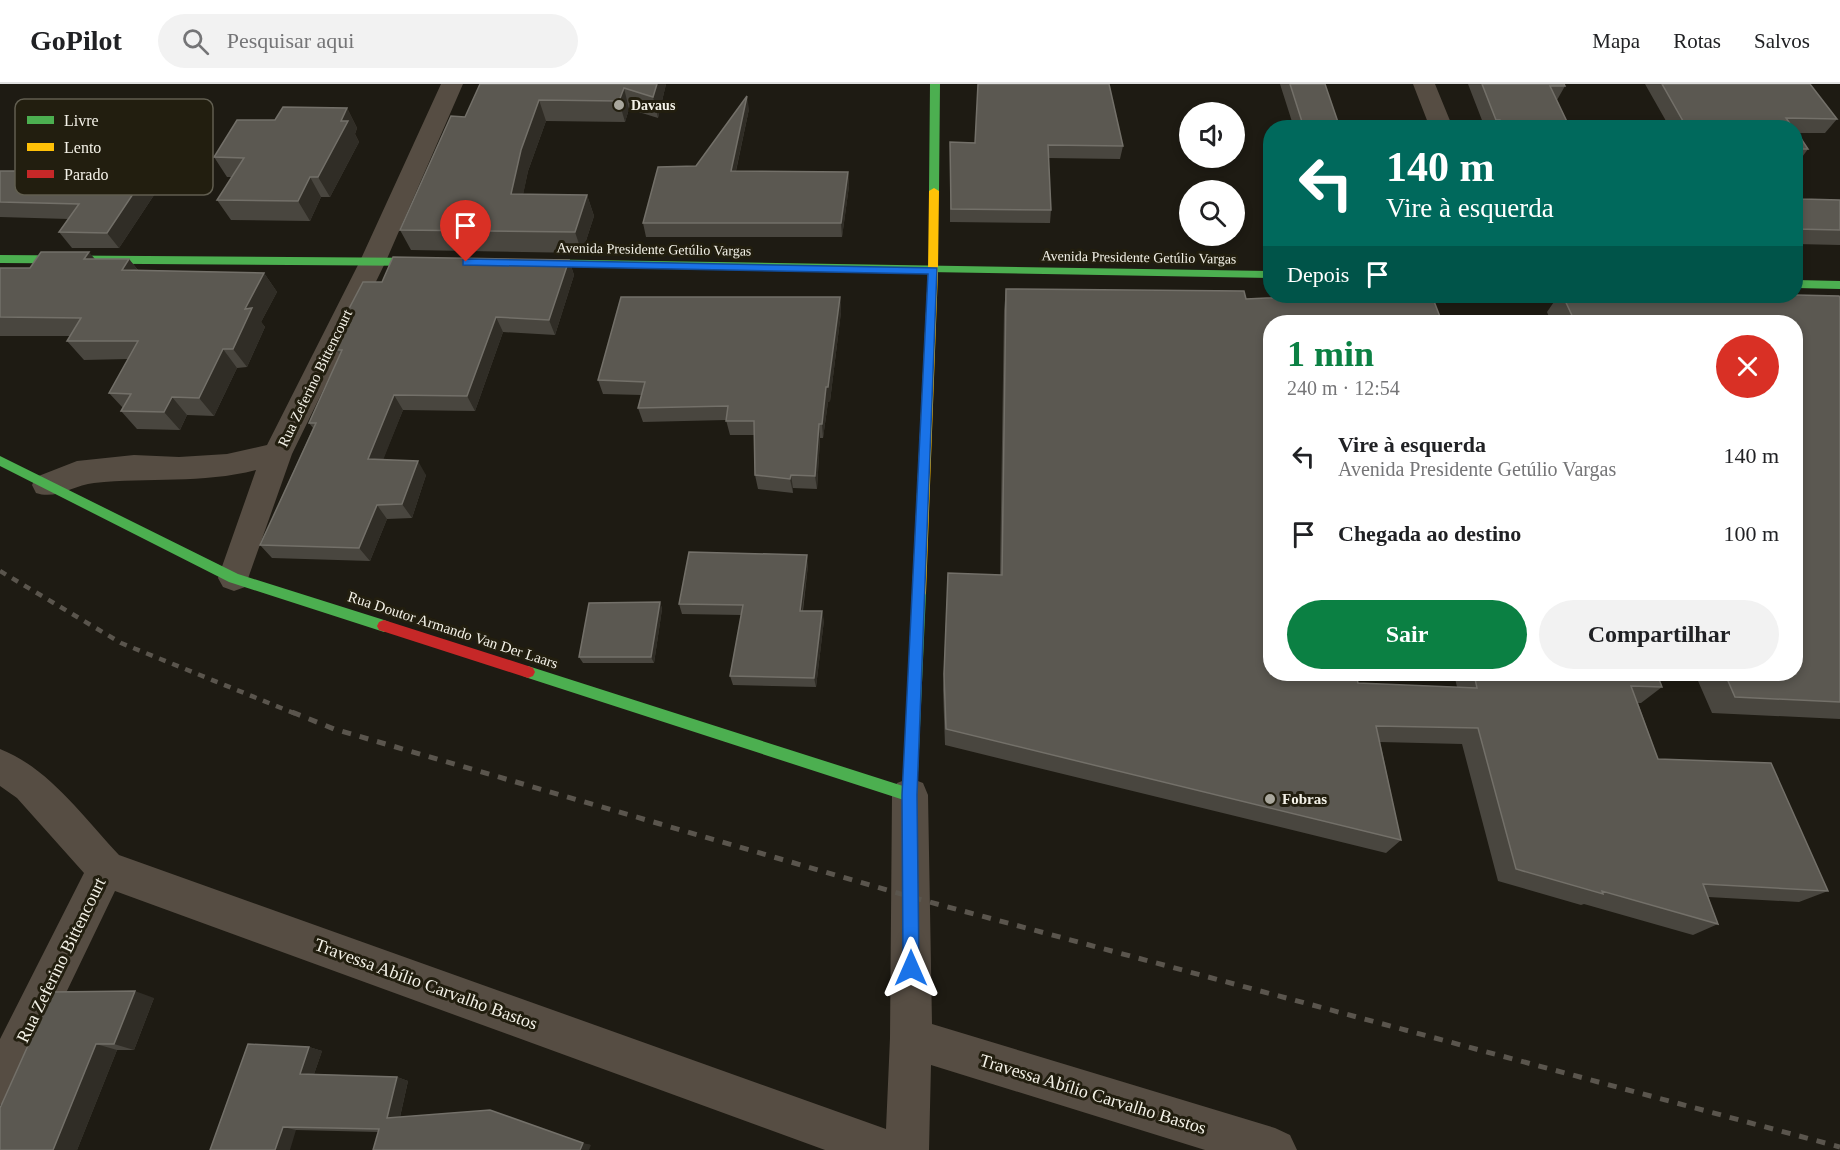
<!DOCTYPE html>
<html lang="pt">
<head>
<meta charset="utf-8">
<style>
	:root { --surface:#fff; --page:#f2f2f2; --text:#202124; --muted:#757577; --line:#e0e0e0; --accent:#0b8043 }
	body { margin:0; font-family:"Times New Roman",serif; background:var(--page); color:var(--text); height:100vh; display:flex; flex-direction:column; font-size:22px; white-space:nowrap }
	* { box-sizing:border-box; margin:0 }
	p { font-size:20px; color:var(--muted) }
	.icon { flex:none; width:33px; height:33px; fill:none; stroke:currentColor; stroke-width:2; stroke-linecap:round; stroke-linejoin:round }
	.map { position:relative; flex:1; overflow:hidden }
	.side { position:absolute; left:1263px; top:231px; width:540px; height:366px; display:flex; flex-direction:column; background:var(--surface); border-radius:24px; box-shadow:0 3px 9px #0003 }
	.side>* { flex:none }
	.banner { position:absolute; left:1263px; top:36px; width:540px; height:183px; border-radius:24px; box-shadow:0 3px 9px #0003; background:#00695c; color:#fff; overflow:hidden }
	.buttons { position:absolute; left:1179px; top:18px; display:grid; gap:12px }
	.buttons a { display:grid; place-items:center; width:66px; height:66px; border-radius:50%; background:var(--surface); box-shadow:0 3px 9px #0003; font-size:30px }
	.pin { position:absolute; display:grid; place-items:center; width:51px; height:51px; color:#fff; margin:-62px -26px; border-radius:50% 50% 50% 0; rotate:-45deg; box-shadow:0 0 6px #0007 }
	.pin .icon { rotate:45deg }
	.me { position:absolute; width:66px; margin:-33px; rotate:0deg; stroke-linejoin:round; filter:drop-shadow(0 0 4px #0008) }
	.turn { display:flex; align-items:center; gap:21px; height:126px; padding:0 24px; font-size:27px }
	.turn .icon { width:78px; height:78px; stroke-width:2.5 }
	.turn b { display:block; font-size:42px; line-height:51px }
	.then { display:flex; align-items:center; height:57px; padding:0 24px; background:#0003; gap:12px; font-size:22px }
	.round { display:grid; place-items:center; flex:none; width:63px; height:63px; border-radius:32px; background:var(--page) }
	.headline { display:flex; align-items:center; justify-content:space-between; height:102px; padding:0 24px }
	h1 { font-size:36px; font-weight:600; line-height:45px; color:var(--accent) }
	.button { display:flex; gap:12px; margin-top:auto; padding:12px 24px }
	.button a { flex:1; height:69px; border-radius:36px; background:var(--accent); color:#fff; font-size:24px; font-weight:600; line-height:69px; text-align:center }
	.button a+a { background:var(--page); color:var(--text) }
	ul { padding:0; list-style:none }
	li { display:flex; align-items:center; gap:18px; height:78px; padding:0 24px }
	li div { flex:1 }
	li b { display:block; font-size:22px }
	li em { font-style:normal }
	header { display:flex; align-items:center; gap:36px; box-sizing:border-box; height:84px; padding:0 30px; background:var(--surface); border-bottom:2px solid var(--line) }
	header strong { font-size:28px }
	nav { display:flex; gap:33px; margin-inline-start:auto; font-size:21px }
	.search { width:420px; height:54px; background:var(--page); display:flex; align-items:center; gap:15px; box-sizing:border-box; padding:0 21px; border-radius:33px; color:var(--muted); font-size:22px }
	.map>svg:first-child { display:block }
</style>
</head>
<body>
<header>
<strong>GoPilot</strong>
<div class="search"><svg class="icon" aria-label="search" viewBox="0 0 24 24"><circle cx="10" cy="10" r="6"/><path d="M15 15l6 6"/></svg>Pesquisar aqui</div>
<nav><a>Mapa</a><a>Rotas</a><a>Salvos</a></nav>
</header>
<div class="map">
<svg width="1840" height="1066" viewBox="0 0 1840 1066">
	<rect width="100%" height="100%" fill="#1e1b13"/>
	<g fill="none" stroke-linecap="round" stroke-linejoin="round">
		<path fill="#564d43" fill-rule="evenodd" d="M 441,0 L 463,0 L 386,177 L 292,370 L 245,503 L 234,507 L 223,503 L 218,494 L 256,386 C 202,400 149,393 94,399 C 74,401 56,416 36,409 L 32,401 L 36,393 L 77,377 L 134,371 L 179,373 L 227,370 L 267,361 L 360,177 Z
			M 1413,0 L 1435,0 L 1453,44 L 1430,44 Z
			M 0,665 C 49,684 83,733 119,771 L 886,1045 L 890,954 L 892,711 L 897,699 L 910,694 L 923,699 L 928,711 L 932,940 L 1275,1044 L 1290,1051 L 1297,1066 L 1205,1066 L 931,981 L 929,1066 L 825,1066 L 115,807 L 15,1015 L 0,1021 L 0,955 L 84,789 L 17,714 L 0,702 Z"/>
		<path fill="#4caf50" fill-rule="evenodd" d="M 930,0 L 940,0 L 939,107 L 934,110 L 929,107 Z
			M 0,171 L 436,174 L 441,178 L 436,182 L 0,179 Z
			M 527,175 L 1270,187 L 1270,194 L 523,181 L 522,179 Z
			M 1796,196 L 1840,197 L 1840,205 L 1796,204 Z
			M 0,372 L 238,490 L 384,536 L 389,538 L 391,542 L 389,546 L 384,548 L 229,498 L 0,382 Z
			M 919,503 L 924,505 L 926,509 L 917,711 L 915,716 L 910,718 L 528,594 L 523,592 L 521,588 L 523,584 L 528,582 L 903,702 L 912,509 L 914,505 Z"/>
		<path fill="#ffc107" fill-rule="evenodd" d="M 934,104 L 939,107 L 938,187 L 926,509 L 924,513 L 914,513 L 912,509 L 928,187 L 929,107 Z"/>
		<path fill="#c62828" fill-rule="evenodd" d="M 384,536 L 528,582 L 533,584 L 535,588 L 533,592 L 528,594 L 379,546 L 377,542 L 379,538 Z"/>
		<path stroke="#5a554d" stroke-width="4.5" stroke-dasharray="7 7" stroke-linecap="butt" d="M 0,487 L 121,559 L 296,630"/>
		<path stroke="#5a554d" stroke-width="5" stroke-dasharray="9 9" stroke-linecap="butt" d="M 292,628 L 334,645 L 911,813 L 1840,1063"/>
	</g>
	<path fill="#49463f" d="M 480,0 L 666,0 L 658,34 L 629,25 L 625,38 L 546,37 L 528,87 L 523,110 L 587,111 L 594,132 L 582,169 L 411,166 L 400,146 L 465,33 Z
		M 1280,0 L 1325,0 L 1340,44 L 1294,44 Z
		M 1468,0 L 1564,0 L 1565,2 L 1557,16 L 1570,44 L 1485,44 Z
		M 1645,0 L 1810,0 L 1837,35 L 1825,49 L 1797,49 L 1808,65 L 1797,80 L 1796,80 L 1796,44 L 1670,44 Z
		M 347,24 L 357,44 L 355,50 L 359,58 L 330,113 L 321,113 L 310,137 L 231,136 L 217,116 L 232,93 L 227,93 L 214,73 L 275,36 Z
		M 749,25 L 736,87 L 848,88 L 849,102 L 842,153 L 646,153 L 643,139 Z
		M 950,58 L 1123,62 L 1120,75 L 1048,74 L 1051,126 L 1050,139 L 950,138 Z
		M 111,66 L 121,80 L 153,80 L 164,96 L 119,164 L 72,164 L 59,148 L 68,135 L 0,133 L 0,87 L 55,87 Z
		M 1796,105 L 1802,115 L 1840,116 L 1840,161 L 1796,160 Z
		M 95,175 L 129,175 L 138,186 L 264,189 L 277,208 L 261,238 L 265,243 L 247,283 L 237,284 L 214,332 L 187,331 L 180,346 L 137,345 L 121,327 L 123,324 L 109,309 L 128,275 L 84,276 L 67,257 L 70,252 L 0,252 L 0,184 L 30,184 Z
		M 569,176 L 574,191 L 555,251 L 503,248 L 475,327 L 403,326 L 383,375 L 426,391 L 412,434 L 387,435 L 370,477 L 272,474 L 260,461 L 313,344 L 309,339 L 340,271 L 336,266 L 346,244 L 342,238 L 382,198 Z
		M 1006,205 L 1270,238 L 1358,599 L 1457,603 L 1454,590 L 1657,590 L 1662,603 L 1641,619 L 1638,619 L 1658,675 L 1828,807 L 1799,818 L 1708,813 L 1718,840 L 1693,851 L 1584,820 L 1581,821 L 1498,797 L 1462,660 L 1380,658 L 1401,756 L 1386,769 L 945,661 L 943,606 L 948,489 L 1000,491 L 1004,226 Z
		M 1796,211 L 1840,214 L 1840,635 L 1712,629 L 1695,590 L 1796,590 L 1796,238 L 1551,238 L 1547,228 L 1558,212 Z
		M 840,213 L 841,228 L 830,317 L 828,318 L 823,354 L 820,354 L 817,405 L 793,404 L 793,409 L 758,405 L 755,391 L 755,351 L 730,351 L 726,336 L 643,338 L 638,324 L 641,311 L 603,310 L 598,296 Z
		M 808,481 L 803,527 L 824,536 L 816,603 L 733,601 L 730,592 L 741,531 L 682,530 L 679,520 Z
		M 660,518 L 662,525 L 654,579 L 583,579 L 579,573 Z
		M 154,914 L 134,966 L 117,966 L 77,1066 L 0,1066 L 0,1024 Z
		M 309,963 L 322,967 L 314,990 L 397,993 L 408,997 L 400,1033 L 591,1061 L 378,1048 L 296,1046 L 210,1066 Z"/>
	<path fill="#302d26" d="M 657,0 L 666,0 L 658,34 L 653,13 Z
		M 624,4 L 629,25 L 625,38 L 619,17 Z
		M 747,12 L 749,25 L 733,100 L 731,87 Z
		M 539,16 L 546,37 L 528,87 L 519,131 L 511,110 L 521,66 Z
		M 347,24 L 357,44 L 355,50 L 359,58 L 330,113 L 318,93 L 341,37 Z
		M 111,66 L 123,82 L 102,80 Z
		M 153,80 L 164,96 L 119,164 L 107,149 Z
		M 848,88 L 849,102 L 842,153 L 841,139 Z
		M 310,93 L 321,113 L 310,137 L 298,117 Z
		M 587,111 L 594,132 L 582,169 L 575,148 Z
		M 89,168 L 105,187 L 84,175 Z
		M 129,175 L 144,194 L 122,186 Z
		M 569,176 L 574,191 L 555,251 L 549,236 Z
		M 264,189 L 277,208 L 261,238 L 265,243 L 247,283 L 233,265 L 245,225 Z
		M 840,213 L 841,228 L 830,317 L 828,318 L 823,354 L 822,340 L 826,303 Z
		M 496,233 L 503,248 L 475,327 L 467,312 Z
		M 223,265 L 237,284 L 214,332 L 199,314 Z
		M 394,311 L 403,326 L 378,389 L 368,375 Z
		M 172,313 L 187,331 L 180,346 L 164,328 Z
		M 819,340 L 820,354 L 817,405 L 815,392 Z
		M 418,377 L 426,391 L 412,434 L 402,420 Z
		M 791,391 L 793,404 L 793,409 L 790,395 Z
		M 377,421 L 387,435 L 370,477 L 359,464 Z
		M 807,471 L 808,481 L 801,536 L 800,527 Z
		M 660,518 L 662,525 L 654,579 L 651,573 Z
		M 822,527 L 824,536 L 816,603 L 814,594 Z
		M 135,907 L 154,914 L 134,966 L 114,960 Z
		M 96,960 L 117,966 L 77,1066 L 53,1066 Z
		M 309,963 L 322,967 L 313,993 L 300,990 Z
		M 397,993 L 408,997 L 399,1037 L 387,1034 Z
		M 283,1043 L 296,1046 L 290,1066 L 275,1066 Z
		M 583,1059 L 591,1061 L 589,1066 L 580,1066 Z"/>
	<path fill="#5b5851" stroke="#737069" stroke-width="1.5" d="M 480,0 L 657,0 L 653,13 L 624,4 L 619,17 L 539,16 L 521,66 L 511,110 L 587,111 L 575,148 L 400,146 L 451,32 L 465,33 Z
		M 978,0 L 1109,0 L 1123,62 L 1048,61 L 1051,126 L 951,125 L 950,58 L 975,59 Z
		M 1290,0 L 1325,0 L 1340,44 L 1304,44 Z
		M 1482,0 L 1564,0 L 1565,2 L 1550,2 L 1570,44 L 1503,44 L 1500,36 L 1496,36 Z
		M 1662,0 L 1810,0 L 1837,35 L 1786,34 L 1793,44 L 1687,44 Z
		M 747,12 L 731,87 L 848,88 L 841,139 L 643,139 L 658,83 L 696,82 Z
		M 283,23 L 347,24 L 341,37 L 348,37 L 318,93 L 310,93 L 298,117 L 217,116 L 244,74 L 214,73 L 237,36 L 275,36 Z
		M 1796,47 L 1808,65 L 1796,65 Z
		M 111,66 L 102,80 L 153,80 L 107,149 L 59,148 L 79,120 L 0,118 L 0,87 L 55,87 L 68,69 Z
		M 1796,105 L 1802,115 L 1840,116 L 1840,146 L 1796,145 Z
		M 41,168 L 89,168 L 84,175 L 129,175 L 122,186 L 264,189 L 245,225 L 252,224 L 233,265 L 223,265 L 199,314 L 172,313 L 164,328 L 121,327 L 131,310 L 109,309 L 138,257 L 67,257 L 81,234 L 0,233 L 0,184 L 30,184 Z
		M 393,173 L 569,176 L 549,236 L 496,233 L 467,312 L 394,311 L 368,375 L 418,377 L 402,420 L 377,421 L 359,464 L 260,461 L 316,339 L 309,339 L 342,266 L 336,266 L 349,238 L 342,238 L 363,198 L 382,198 Z
		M 1006,205 L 1244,207 L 1246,215 L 1315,212 L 1432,212 L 1442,238 L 1270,238 L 1270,590 L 1356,590 L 1358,599 L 1477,604 L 1474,590 L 1657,590 L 1662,603 L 1631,602 L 1658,675 L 1771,679 L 1828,807 L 1703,800 L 1718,840 L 1602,807 L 1603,810 L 1516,785 L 1478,644 L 1376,642 L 1401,756 L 946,645 L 944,590 L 948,489 L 1002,491 Z
		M 1796,211 L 1839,212 L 1840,214 L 1840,618 L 1735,613 L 1725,590 L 1796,590 L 1796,238 L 1575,238 L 1563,212 Z
		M 621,213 L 840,213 L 828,303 L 826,303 L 822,340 L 819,340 L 815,392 L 791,391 L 790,395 L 755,391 L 754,337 L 726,337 L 728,322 L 638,324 L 645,298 L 598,296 Z
		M 689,468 L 807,471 L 800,527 L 822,527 L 814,594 L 730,592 L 743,521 L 679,520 Z
		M 660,518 L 651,573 L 579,573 L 589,519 Z
		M 135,907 L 114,960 L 96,960 L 53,1066 L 0,1066 L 0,1024 L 52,908 Z
		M 248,960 L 309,963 L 300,990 L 397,993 L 387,1034 L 490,1026 L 583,1059 L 580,1066 L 373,1066 L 379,1045 L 283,1043 L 275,1066 L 210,1066 Z"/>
	<path fill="#1a73e8" stroke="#114b97" stroke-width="1.5" d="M 466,175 L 937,184 L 917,711 L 919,884 L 917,890 L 911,892 L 905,890 L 903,884 L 902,711 L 928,190 L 463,181 L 463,176 Z"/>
	<g fill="#a9a79d" stroke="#221e0f" stroke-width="2">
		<circle cx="619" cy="21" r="6"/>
		<circle cx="1270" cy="715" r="6"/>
	</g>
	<g text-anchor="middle" stroke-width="6" stroke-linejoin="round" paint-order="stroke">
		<g font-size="14" font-weight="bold" fill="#f4f2e8" stroke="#221e0f" text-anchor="start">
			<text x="631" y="26">Davaus</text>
		</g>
		<g font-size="14" fill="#f4f2e8" stroke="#221e0f">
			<text transform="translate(654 165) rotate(1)" y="5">Avenida Presidente Getúlio Vargas</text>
			<text transform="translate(1139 173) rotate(1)" y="5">Avenida Presidente Getúlio Vargas</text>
		</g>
		<g font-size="15" fill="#f4f2e8" stroke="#221e0f">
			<text transform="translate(315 294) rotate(-64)" y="5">Rua Zeferino Bittencourt</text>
			<text transform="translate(453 546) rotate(18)" y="5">Rua Doutor Armando Van Der Laars</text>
		</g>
		<g font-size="15" font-weight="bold" fill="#f4f2e8" stroke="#221e0f" text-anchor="start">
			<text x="1282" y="720">Fobras</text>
		</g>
		<g font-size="18" fill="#f4f2e8" stroke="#221e0f">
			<text transform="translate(61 876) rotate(-64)" y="6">Rua Zeferino Bittencourt</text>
			<text transform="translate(426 900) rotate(20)" y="6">Travessa Abílio Carvalho Bastos</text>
			<text transform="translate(1093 1010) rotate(17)" y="6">Travessa Abílio Carvalho Bastos</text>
		</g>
	</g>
	<rect x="15" y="15" width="198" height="96" rx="9" fill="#221e0f" stroke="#615e50" stroke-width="1.5"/>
	<rect x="27" y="32" width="27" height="8" fill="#4caf50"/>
	<rect x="27" y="59" width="27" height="8" fill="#ffc107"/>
	<rect x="27" y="86" width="27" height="8" fill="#c62828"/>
	<g font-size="16" fill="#f4f2e8">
		<text x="64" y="42">Livre</text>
		<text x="64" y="69">Lento</text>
		<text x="64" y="96">Parado</text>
	</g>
</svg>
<div class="buttons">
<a><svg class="icon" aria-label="sound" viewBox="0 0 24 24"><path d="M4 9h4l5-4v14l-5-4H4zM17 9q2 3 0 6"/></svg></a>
<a><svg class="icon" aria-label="search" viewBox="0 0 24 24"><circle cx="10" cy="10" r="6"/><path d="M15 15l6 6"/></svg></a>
</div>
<div class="pin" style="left:466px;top:178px;background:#d93025"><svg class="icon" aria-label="arrive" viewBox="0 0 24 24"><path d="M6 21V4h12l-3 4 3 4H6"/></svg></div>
<svg class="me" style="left:911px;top:884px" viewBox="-20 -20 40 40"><path d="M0-17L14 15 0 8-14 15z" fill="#1a73e8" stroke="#fff" stroke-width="4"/></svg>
<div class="banner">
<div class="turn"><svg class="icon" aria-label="left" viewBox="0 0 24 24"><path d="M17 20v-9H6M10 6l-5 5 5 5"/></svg><div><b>140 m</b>Vire à esquerda</div></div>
<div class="then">Depois<svg class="icon" aria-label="arrive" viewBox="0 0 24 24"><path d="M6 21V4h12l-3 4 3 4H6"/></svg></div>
</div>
<section class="side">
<div class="headline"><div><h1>1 min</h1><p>240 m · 12:54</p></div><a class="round" style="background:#d93025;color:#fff"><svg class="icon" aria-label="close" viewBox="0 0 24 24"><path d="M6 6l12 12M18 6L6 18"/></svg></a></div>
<ul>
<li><svg class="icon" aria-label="left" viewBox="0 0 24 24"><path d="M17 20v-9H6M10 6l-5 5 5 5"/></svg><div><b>Vire à esquerda</b><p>Avenida Presidente Getúlio Vargas</p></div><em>140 m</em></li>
<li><svg class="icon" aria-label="arrive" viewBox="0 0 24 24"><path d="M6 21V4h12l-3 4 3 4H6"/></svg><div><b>Chegada ao destino</b></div><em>100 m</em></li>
</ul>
<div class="button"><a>Sair</a><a>Compartilhar</a></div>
</section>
</div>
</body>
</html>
